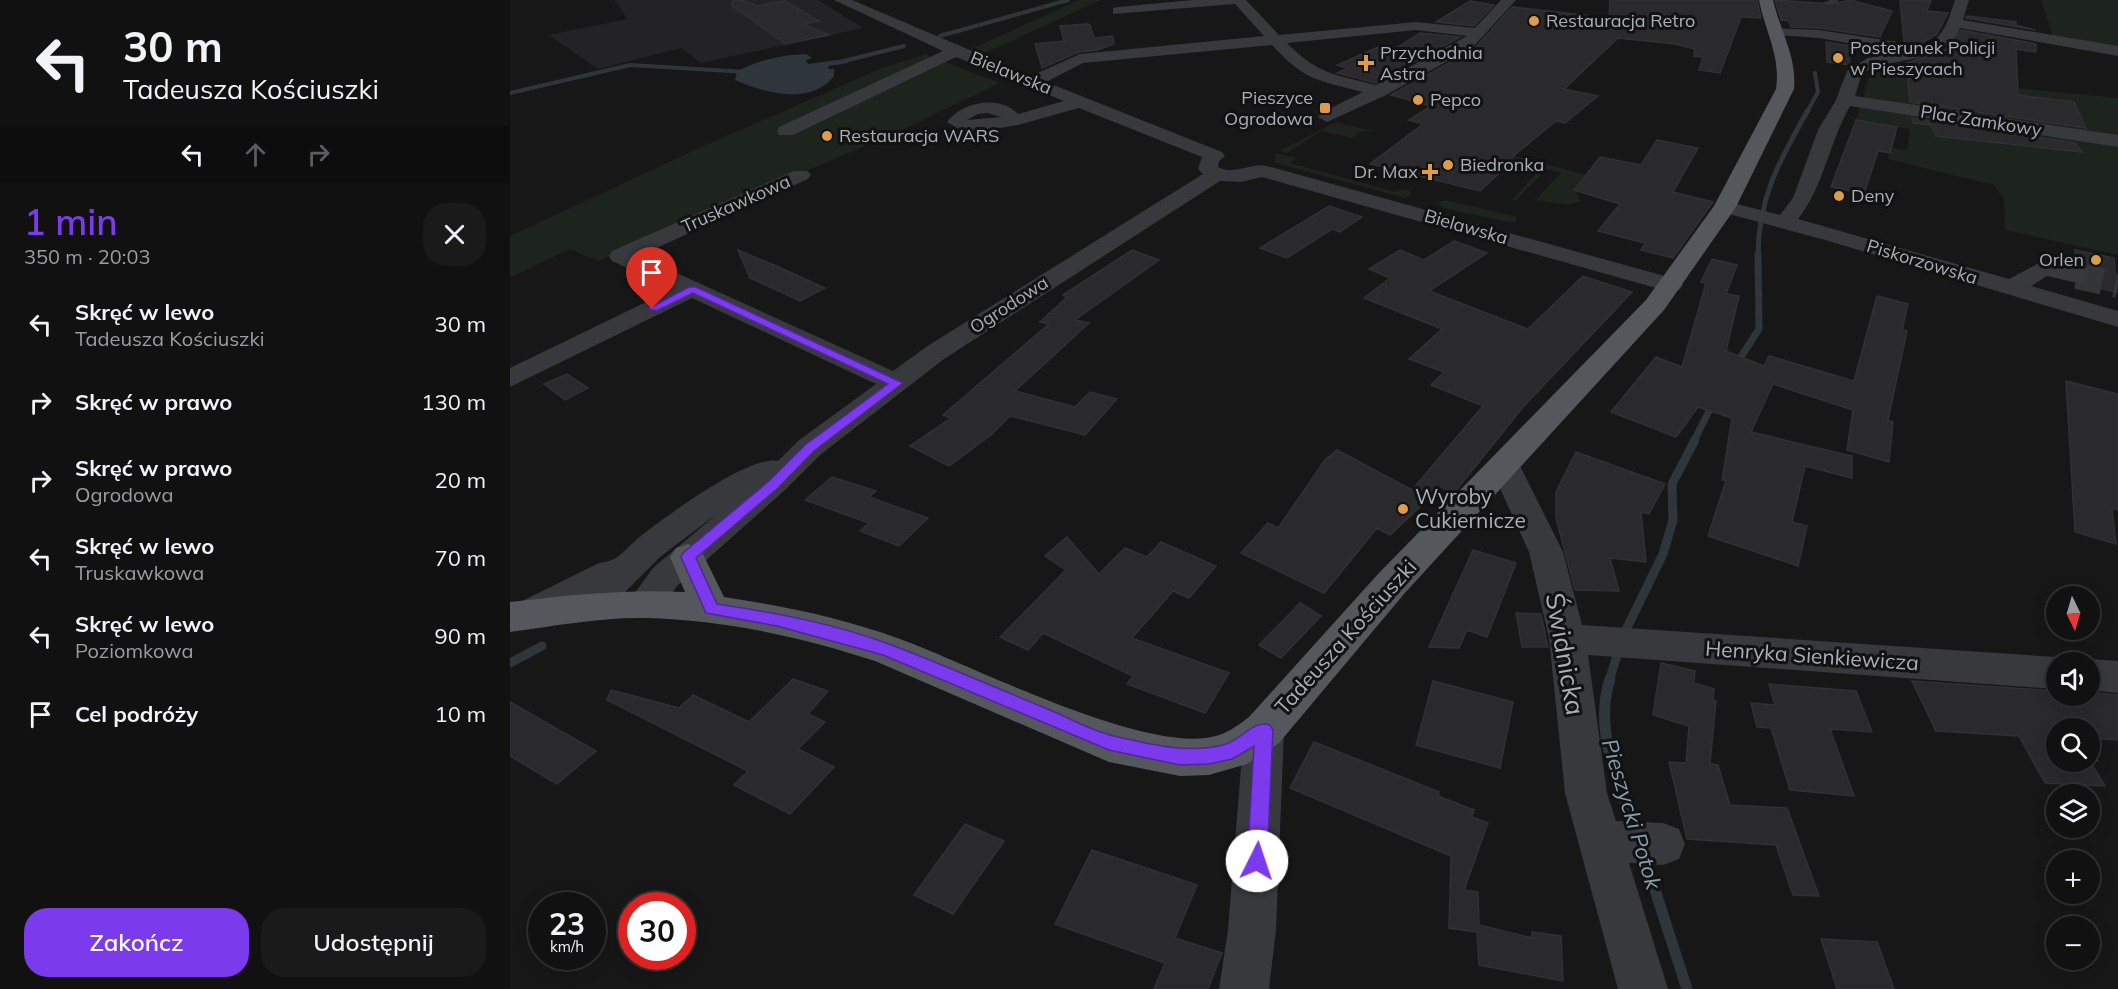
<!DOCTYPE html>
<html lang="pl">
<head>
<meta charset="utf-8">
<style>
	:root { --surface:#111112; --page:#1a1a1b; --text:#f1f3f6; --muted:#9c9d9f; --line:#303132; --accent:#7c3aed }
	body { margin:0; font-family:Mulish,sans-serif; background:var(--page); color:var(--text); height:100vh; display:flex; flex-direction:column; font-size:22px; white-space:nowrap }
	* { box-sizing:border-box; margin:0 }
	p { font-size:20px; color:var(--muted) }
	.icon { flex:none; width:33px; height:33px; fill:none; stroke:currentColor; stroke-width:2; stroke-linecap:round; stroke-linejoin:round }
	.map { position:relative; flex:1; overflow:hidden }
	.side { display:flex; flex-direction:column; background:var(--surface); width:510px }
	.side>* { flex:none }
	.guide { background:#111112; color:var(--text); overflow:hidden }
	.needle { width:39px; rotate:175deg }
	.tools { position:absolute; left:1536px; top:586px; display:grid; gap:12px }
	.tools a { display:grid; place-items:center; width:54px; height:54px; border-radius:50%; background:var(--surface); box-shadow:0 3px 15px #0003,0 0 0 2px var(--line); font-size:30px }
	.speed { position:absolute; left:18px; top:892px; display:flex; gap:12px; font-size:30px; font-weight:700; text-align:center }
	.speed>* { display:grid; place-content:center; width:78px; height:78px; border-radius:50%; background:var(--surface); box-shadow:0 3px 15px #0003,0 0 0 2px var(--line); line-height:1 }
	.speed small { font-size:15px; font-weight:400 }
	.speed .limit { border:9px solid #d22; background:#fff; color:#111 }
	.pin { position:absolute; display:grid; place-items:center; width:51px; height:51px; color:#fff; margin:-62px -26px; border-radius:50% 50% 50% 0; rotate:-45deg; box-shadow:0 0 6px #0007 }
	.pin .icon { rotate:45deg }
	.me { position:absolute; width:66px; margin:-33px; rotate:4deg; stroke-linejoin:round; filter:drop-shadow(0 0 4px #0008) }
	.turn { display:flex; align-items:center; gap:21px; height:126px; padding:0 24px; font-size:27px }
	.turn .icon { width:78px; height:78px; stroke-width:2.5 }
	.turn b { display:block; font-size:42px; line-height:51px }
	.lanes { display:flex; align-items:center; height:57px; padding:0 24px; background:#0003; justify-content:center; gap:30px; direction:ltr }
	.lanes .off { opacity:.35 }
	.round { display:grid; place-items:center; flex:none; width:63px; height:63px; border-radius:24px; background:var(--page) }
	.summary { display:flex; align-items:center; justify-content:space-between; height:102px; padding:0 24px }
	h1 { font-size:36px; font-weight:600; line-height:45px; color:var(--accent) }
	.button { display:flex; gap:12px; margin-top:auto; padding:12px 24px }
	.button a { flex:1; height:69px; border-radius:24px; background:var(--accent); color:#fff; font-size:24px; font-weight:600; line-height:69px; text-align:center }
	.button a+a { background:var(--page); color:var(--text) }
	ul { padding:0; list-style:none }
	li { display:flex; align-items:center; gap:18px; height:78px; padding:0 24px }
	li div { flex:1 }
	li b { display:block; font-size:22px }
	li em { font-style:normal }
	main { display:flex; flex:1; min-height:0 }
	.map>svg:first-child { display:block }
</style>
</head>
<body>
<main>
<section class="side">
<div class="guide">
<div class="turn"><svg class="icon" aria-label="left" viewBox="0 0 24 24"><path d="M17 20v-9H6M10 6l-5 5 5 5"/></svg><div><b>30 m</b>Tadeusza Kościuszki</div></div>
<div class="lanes"><svg class="icon" aria-label="left" viewBox="0 0 24 24"><path d="M17 20v-9H6M10 6l-5 5 5 5"/></svg><svg class="icon off" aria-label="ahead" viewBox="0 0 24 24"><path d="M12 20V5M6 11l6-6 6 6"/></svg><svg class="icon off" aria-label="right" viewBox="0 0 24 24"><path d="M7 20v-9h11M14 6l5 5-5 5"/></svg></div>
</div>
<div class="summary"><div><h1>1 min</h1><p>350 m · 20:03</p></div><a class="round"><svg class="icon" aria-label="close" viewBox="0 0 24 24"><path d="M6 6l12 12M18 6L6 18"/></svg></a></div>
<ul>
<li><svg class="icon" aria-label="left" viewBox="0 0 24 24"><path d="M17 20v-9H6M10 6l-5 5 5 5"/></svg><div><b>Skręć w lewo</b><p>Tadeusza Kościuszki</p></div><em>30 m</em></li>
<li><svg class="icon" aria-label="right" viewBox="0 0 24 24"><path d="M7 20v-9h11M14 6l5 5-5 5"/></svg><div><b>Skręć w prawo</b></div><em>130 m</em></li>
<li><svg class="icon" aria-label="right" viewBox="0 0 24 24"><path d="M7 20v-9h11M14 6l5 5-5 5"/></svg><div><b>Skręć w prawo</b><p>Ogrodowa</p></div><em>20 m</em></li>
<li><svg class="icon" aria-label="left" viewBox="0 0 24 24"><path d="M17 20v-9H6M10 6l-5 5 5 5"/></svg><div><b>Skręć w lewo</b><p>Truskawkowa</p></div><em>70 m</em></li>
<li><svg class="icon" aria-label="left" viewBox="0 0 24 24"><path d="M17 20v-9H6M10 6l-5 5 5 5"/></svg><div><b>Skręć w lewo</b><p>Poziomkowa</p></div><em>90 m</em></li>
<li><svg class="icon" aria-label="arrive" viewBox="0 0 24 24"><path d="M6 21V4h12l-3 4 3 4H6"/></svg><div><b>Cel podróży</b></div><em>10 m</em></li>
</ul>
<div class="button"><a>Zakończ</a><a>Udostępnij</a></div>
</section>
<div class="map">
<svg width="1608" height="989" viewBox="0 0 1608 989">
	<rect width="100%" height="100%" fill="#171718"/>
	<path fill="#232325" d="M 105,0 L 308,0 L 353,28 L 191,63 L 171,48 L 88,69 L 39,35 L 117,19 Z"/>
	<path fill="#1d231d" d="M 569,0 L 591,0 L 475,53 L 461,49 Z
		M 1531,0 L 1608,0 L 1608,48 L 1543,37 Z
		M 415,54 L 490,83 L 394,129 L 88,261 L 60,249 L 0,278 L 0,236 L 189,148 L 372,68 Z
		M 1403,65 L 1507,88 L 1608,98 L 1608,255 L 1495,230 L 1494,199 L 1484,185 L 1378,159 L 1381,148 L 1397,150 L 1400,129 L 1346,120 L 1362,68 Z
		M 826,122 L 866,132 L 851,131 L 842,138 L 811,131 L 777,153 L 769,151 Z
		M 766,153 L 787,158 L 780,163 L 886,192 L 891,189 L 900,191 L 902,194 L 895,198 L 773,165 L 764,162 Z
		M 1001,155 L 1084,177 L 1067,191 L 1070,201 L 1058,205 L 1025,200 L 1051,173 L 1037,169 L 1006,200 L 1002,200 L 1030,169 L 993,161 Z
		M 936,200 L 1008,217 L 1003,223 L 933,208 L 927,203 Z"/>
	<path fill="#2e363b" d="M 296,54 L 302,58 L 296,60 L 298,64 L 336,59 L 338,63 L 319,66 L 318,69 L 324,69 L 324,76 C 301,106 254,93 225,80 L 227,72 C 245,60 274,55 296,54 Z"/>
	<g fill="none" stroke-linecap="round" stroke-linejoin="round">
		<path stroke="#2e363b" stroke-width="4" d="M 1307,7 L 1326,0
			M 430,36 L 558,0
			M 326,63 L 394,46
			M 0,93 L 120,65 L 236,72
			M 1297,112 L 1308,92 L 1305,73"/>
		<path stroke="#2e363b" stroke-width="5" d="M 1248,256 C 1248,197 1270,160 1298,110"/>
		<path stroke="#2e363b" stroke-width="7" d="M 1225,366 L 1249,329 L 1248,254
			M 1184,441 L 1204,401"/>
		<path stroke="#2e363b" stroke-width="9" d="M 1113,636 L 1153,554 L 1163,520 L 1162,484 L 1185,440
			M 0,663 L 32,646
			M 1099,681 L 1109,649"/>
		<path stroke="#2e363b" stroke-width="11" d="M 1100,679 C 1083,731 1109,784 1126,833
			M 1133,853 L 1177,989"/>
	</g>
	<path fill="#2a2a2c" stroke="#313134" stroke-width="1.5" d="M 223,0 L 232,0 L 247,6 L 275,1 L 309,21 L 292,24 L 319,35 L 276,44 L 221,5 Z
		M 1100,0 L 1247,0 L 1251,18 L 1231,17 L 1210,73 L 1189,70 L 1193,57 L 1184,56 L 1185,49 L 1165,44 L 1108,38 L 1054,89 L 1088,96 L 1055,123 L 1046,121 L 996,162 L 1000,163 L 970,191 L 860,164 L 913,124 L 899,120 L 921,106 L 881,95 L 964,49 L 1002,7 L 1099,18 Z
		M 1265,0 L 1322,4 L 1340,0 L 1382,11 L 1370,37 L 1309,28 L 1281,27 L 1279,21 L 1271,20 Z
		M 1390,0 L 1421,0 L 1417,11 L 1438,13 L 1427,34 L 1407,46 L 1394,41 Z
		M 960,1 L 984,5 L 964,26 L 926,22 Z
		M 1457,16 L 1506,22 L 1506,25 L 1525,30 L 1456,18 Z
		M 577,24 L 580,25 L 584,38 L 603,36 L 604,44 L 587,50 L 569,52 L 532,68 L 525,44 L 554,41 L 550,26 Z
		M 1451,30 L 1526,44 L 1526,52 L 1506,49 L 1508,95 L 1564,102 L 1576,128 L 1400,102 L 1396,63 L 1435,50 Z
		M 910,33 L 950,37 L 866,83 L 827,73 L 838,68 L 827,65 L 871,46 L 879,53 Z
		M 1316,42 L 1364,50 L 1339,47 L 1340,65 L 1317,62 Z
		M 1402,118 L 1565,143 L 1572,152 L 1426,136 L 1421,125 L 1403,123 Z
		M 1346,120 L 1387,127 L 1380,153 L 1368,151 L 1354,194 L 1321,187 Z
		M 1147,140 L 1188,148 L 1163,192 L 1203,202 L 1163,258 L 1131,250 L 1135,243 L 1088,231 L 1110,204 L 1064,190 L 1090,157 L 1131,165 Z
		M 819,206 L 852,217 L 830,232 L 822,229 L 777,258 L 750,248 Z
		M 944,241 L 977,253 L 919,291 L 1018,329 L 1073,276 L 1122,292 L 1013,407 L 944,493 L 931,487 L 880,535 L 867,528 L 814,593 L 731,553 L 758,523 L 768,528 L 815,460 L 827,450 L 902,490 L 973,406 L 921,385 L 934,372 L 899,359 L 932,329 L 854,298 L 880,278 L 859,269 L 890,250 L 914,260 Z
		M 228,250 L 264,265 L 315,288 L 290,301 L 240,278 Z
		M 622,250 L 649,260 L 565,320 L 579,323 L 505,391 L 565,407 L 580,392 L 607,399 L 575,435 L 500,416 L 482,434 L 439,466 L 400,446 L 441,418 L 433,415 L 539,324 L 530,322 L 557,297 L 553,295 Z
		M 1565,250 L 1604,258 L 1607,292 L 1571,284 L 1577,282 L 1581,276 L 1576,269 L 1566,267 Z
		M 1202,259 L 1227,265 L 1216,294 L 1229,296 L 1216,351 L 1254,366 L 1259,356 L 1344,381 L 1367,296 L 1398,304 L 1392,330 L 1397,331 L 1378,420 L 1383,422 L 1379,462 L 1337,450 L 1343,410 L 1263,384 L 1241,432 L 1342,456 L 1342,478 L 1295,466 L 1282,522 L 1297,526 L 1288,566 L 1198,536 L 1216,481 L 1212,480 L 1222,418 L 1188,407 L 1166,437 L 1101,412 L 1146,357 L 1172,367 L 1196,283 L 1191,282 Z
		M 57,374 L 78,388 L 55,400 L 34,384 Z
		M 1556,381 L 1608,394 L 1608,510 L 1602,508 L 1606,544 L 1565,532 Z
		M 1066,452 L 1155,484 L 1139,514 L 1131,512 L 1136,562 L 1100,558 L 1109,591 L 1065,590 L 1046,518 L 1046,492 Z
		M 322,477 L 366,491 L 359,497 L 418,518 L 389,546 L 350,531 L 359,523 L 295,500 Z
		M 557,537 L 589,574 L 615,548 L 637,557 L 651,542 L 706,566 L 679,598 L 663,591 L 622,638 L 719,673 L 695,713 L 617,684 L 623,676 L 533,633 L 518,650 L 490,637 L 556,570 L 535,556 Z
		M 963,550 L 1006,563 L 977,637 L 957,630 L 949,648 L 919,647 Z
		M 790,603 L 811,616 L 771,658 L 749,645 Z
		M 1006,613 L 1031,614 L 1038,647 L 1012,647 Z
		M 1151,663 L 1185,671 L 1184,683 L 1204,689 L 1203,700 L 1206,701 L 1200,764 L 1208,765 L 1220,805 L 1277,808 L 1309,896 L 1283,895 L 1266,845 L 1177,839 L 1159,762 L 1176,763 L 1179,726 L 1143,715 Z
		M 283,679 L 318,691 L 298,714 L 315,722 L 288,749 L 324,767 L 280,814 L 224,785 L 238,771 L 97,700 L 101,690 L 169,708 L 183,695 L 239,722 Z
		M 923,681 L 1003,702 L 990,768 L 906,745 Z
		M 1402,681 L 1546,691 L 1546,696 L 1580,696 L 1580,692 L 1608,695 L 1608,740 L 1580,738 L 1580,729 L 1546,729 L 1546,762 L 1580,762 L 1580,747 L 1588,761 L 1580,761 L 1595,786 L 1535,783 L 1509,736 L 1426,731 Z
		M 1259,684 L 1346,691 L 1362,732 L 1320,729 L 1344,796 L 1280,790 L 1261,728 L 1247,727 L 1241,703 L 1265,705 Z
		M 0,702 L 86,751 L 47,784 L 0,756 Z
		M 804,742 L 929,792 L 928,796 L 964,810 L 962,817 L 978,823 L 954,890 L 968,892 L 969,925 L 1022,938 L 1022,932 L 1051,936 L 1053,981 L 969,965 L 967,932 L 939,928 L 941,856 L 780,788 Z
		M 455,824 L 494,841 L 443,914 L 404,895 Z
		M 582,850 L 687,885 L 665,938 L 712,953 L 698,989 L 644,989 L 655,963 L 545,924 Z
		M 1311,939 L 1367,942 L 1384,989 L 1327,989 Z"/>
	<g fill="none" stroke-linecap="round" stroke-linejoin="round">
		<path stroke="#343538" stroke-width="26" stroke-dasharray="26 13" stroke-linecap="butt" d="M 1567,276 L 1608,285"/>
		<path fill="#38393d" fill-rule="evenodd" d="M 324,0 L 342,0 L 521,76 L 570,54 L 754,36 L 725,4 L 603,14 L 603,8 L 608,7 L 683,0 L 736,0 L 769,35 L 906,22 L 965,28 L 991,0 L 1006,0 L 963,47 L 876,95 L 817,122 L 808,117 L 811,113 L 853,92 C 807,80 795,81 762,45 L 573,63 L 536,82 L 712,152 L 715,156 L 709,161 L 708,167 C 726,176 740,162 757,166 L 1169,280 L 1173,285 L 1169,290 L 1161,292 L 1153,290 L 752,177 L 731,182 L 710,181 L 434,359 L 310,455 L 274,491 L 167,586 L 148,614 L 135,618 L 122,614 L 117,604 L 143,568 L 208,513 L 150,557 L 90,617 L 77,621 L 64,617 L 60,609 L 19,628 L 6,624 L 1,614 L 6,604 L 89,563 C 93,562 99,561 102,560 C 111,556 120,545 127,539 C 152,519 239,454 268,461 L 288,441 L 366,384 L 182,298 L 0,387 L 0,368 L 163,289 L 102,261 L 99,256 L 102,251 L 284,171 L 298,171 L 301,175 L 298,179 L 129,256 L 383,371 L 416,347 L 693,174 L 688,169 L 692,157 L 569,108 L 508,125 L 470,131 L 449,129 L 437,122 C 451,102 490,94 508,114 L 554,101 L 446,57 L 283,135 L 269,135 L 267,131 L 269,127 L 433,51 ZM 906,30 L 957,36 L 866,85 C 826,75 807,74 777,43 ZM 477,113 L 491,117 L 457,120 L 468,114 Z
			M 1445,0 L 1459,0 L 1453,20 L 1608,46 L 1608,56 L 1450,28 C 1435,63 1388,57 1358,70 L 1351,76 L 1345,96 L 1608,135 L 1608,147 L 1340,106 C 1319,143 1314,186 1288,219 L 1499,279 L 1533,261 L 1575,271 L 1579,276 L 1575,281 L 1567,283 L 1537,276 L 1521,286 L 1608,311 L 1608,327 L 1315,240 L 1208,211 L 1204,207 L 1208,203 L 1215,201 L 1270,215 L 1283,198 L 1308,130 L 1326,100 L 1337,71 L 1358,58 L 1388,52 L 1309,38 L 1267,35 L 1260,31 L 1262,28 L 1309,30 L 1400,44 L 1407,48 C 1434,41 1437,23 1445,0 Z
			M 994,454 L 1005,457 L 1009,464 L 1053,552 L 1072,625 L 1546,657 L 1560,663 L 1546,663 L 1546,689 L 1078,655 L 1097,793 L 1106,821 L 1153,823 L 1169,829 L 1175,844 L 1169,859 L 1153,865 L 1119,863 L 1158,989 L 1108,989 L 1055,793 L 1039,638 L 1019,552 L 979,464 L 983,457 Z
			M 1580,659 L 1608,661 L 1608,693 L 1580,690 L 1580,663 L 1569,663 Z
			M 754,713 L 768,718 L 774,730 L 766,930 L 759,989 L 709,989 L 718,930 L 734,730 L 740,718 Z"/>
		<path fill="#54575b" fill-rule="evenodd" d="M 1249,0 L 1263,0 C 1270,31 1287,56 1284,89 L 1226,207 L 1154,310 L 894,594 L 769,743 L 737,764 L 699,775 L 670,776 L 599,762 L 365,661 C 292,637 214,620 136,618 C 91,617 45,626 0,632 L 0,602 C 59,595 116,589 175,592 L 160,557 L 166,548 L 178,544 L 190,548 L 214,597 C 274,606 333,618 390,639 C 460,664 646,761 712,734 C 722,730 731,723 739,717 L 868,574 L 1136,300 L 1204,206 L 1266,89 C 1271,56 1255,31 1249,0 Z"/>
	</g>
	<path fill="#7c3aed" stroke="#51269a" stroke-width="1.5" d="M 179,287 L 186,287 L 393,383 L 304,451 L 268,488 L 186,558 L 207,604 C 267,613 327,624 384,646 C 437,666 488,689 540,710 C 561,719 582,731 604,736 C 640,744 680,755 716,744 C 731,740 744,719 760,725 L 763,730 L 757,861 L 754,867 L 747,870 L 740,867 L 737,861 L 744,746 L 722,759 L 699,764 L 670,765 L 599,750 L 373,655 L 267,626 L 196,613 L 171,557 L 173,553 L 259,481 L 295,445 L 378,384 L 183,293 L 146,311 L 137,309 Z"/>
	<g fill="#dd9c4a" stroke="#121213" stroke-width="2">
		<circle cx="1024" cy="21" r="6"/>
		<circle cx="1328" cy="58" r="6"/>
		<path d="M853 54h6v6h6v6h-6v6h-6v-6h-6v-6h6z"/>
		<circle cx="908" cy="100" r="6"/>
		<rect x="809" y="102" width="12" height="12" rx="3"/>
		<circle cx="317" cy="136" r="6"/>
		<circle cx="938" cy="165" r="6"/>
		<path d="M917 163h6v6h6v6h-6v6h-6v-6h-6v-6h6z"/>
		<circle cx="1329" cy="196" r="6"/>
		<circle cx="1586" cy="260" r="6"/>
		<circle cx="893" cy="509" r="6"/>
	</g>
	<g text-anchor="middle" stroke-width="6" stroke-linejoin="round" paint-order="stroke">
		<g font-size="18" fill="#aaafb7" stroke="#121213" text-anchor="start">
			<text x="1036" y="27">Restauracja Retro</text>
			<text x="1340" y="54">Posterunek Policji<tspan x="1340" dy="21">w Pieszycach</tspan></text>
			<text x="870" y="59">Przychodnia<tspan x="870" dy="21">Astra</tspan></text>
			<text x="803" y="104" text-anchor="end">Pieszyce<tspan x="803" dy="21">Ogrodowa</tspan></text>
			<text x="920" y="106">Pepco</text>
			<text x="329" y="142">Restauracja WARS</text>
			<text x="950" y="171">Biedronka</text>
			<text x="908" y="178" text-anchor="end">Dr. Max</text>
			<text x="1341" y="202">Deny</text>
			<text x="1574" y="266" text-anchor="end">Orlen</text>
		</g>
		<g font-size="18" fill="#aaafb7" stroke="#121213">
			<text transform="translate(501 73) rotate(22)" y="6">Bielawska</text>
			<text transform="translate(1471 121) rotate(9)" y="6">Plac Zamkowy</text>
			<text transform="translate(226 204) rotate(-24)" y="6">Truskawkowa</text>
			<text transform="translate(956 227) rotate(16)" y="6">Bielawska</text>
			<text transform="translate(1412 262) rotate(17)" y="6">Piskorzowska</text>
			<text transform="translate(499 305) rotate(-33)" y="6">Ogrodowa</text>
		</g>
		<g font-size="21" fill="#aaafb7" stroke="#121213" text-anchor="start">
			<text x="905" y="504">Wyroby<tspan x="905" dy="24">Cukiernicze</tspan></text>
		</g>
		<g font-size="21" fill="#aaafb7" stroke="#121213">
			<text transform="translate(836 637) rotate(-48)" y="7">Tadeusza Kościuszki</text>
			<text transform="translate(1302 656) rotate(4)" y="7">Henryka Sienkiewicza</text>
		</g>
		<g font-size="22" font-style="italic" fill="#859fae" stroke="#121213">
			<text transform="translate(1122 814) rotate(73)" y="8">Pieszycki Potok</text>
		</g>
		<g font-size="26" fill="#aaafb7" stroke="#121213">
			<text transform="translate(1055 654) rotate(80)" y="9">Świdnicka</text>
		</g>
	</g>
</svg>
<div class="tools">
<a><svg class="needle" viewBox="-14 -14 28 28"><path d="M0-13l5 13h-10z" fill="#e53935"/><path d="M0 13l5-13h-10z" fill="#9c9d9f"/></svg></a>
<a><svg class="icon" aria-label="sound" viewBox="0 0 24 24"><path d="M4 9h4l5-4v14l-5-4H4zM17 9q2 3 0 6"/></svg></a>
<a><svg class="icon" aria-label="search" viewBox="0 0 24 24"><circle cx="10" cy="10" r="6"/><path d="M15 15l6 6"/></svg></a>
<a><svg class="icon" aria-label="layers" viewBox="0 0 24 24"><path d="M12 4l9 5-9 5-9-5zM3 14l9 5 9-5"/></svg></a>
<a>+</a>
<a>−</a>
</div>
<div class="speed"><div>23<small>km/h</small></div><div class="limit">30</div></div>
<div class="pin" style="left:142px;top:309px;background:#d93025"><svg class="icon" aria-label="arrive" viewBox="0 0 24 24"><path d="M6 21V4h12l-3 4 3 4H6"/></svg></div>
<svg class="me" style="left:747px;top:861px" viewBox="-20 -20 40 40"><circle r="19" fill="#fff"/><path d="M0-13L10 11 0 6-10 11z" fill="#7c3aed"/></svg>
</div>
</main>
</body>
</html>
